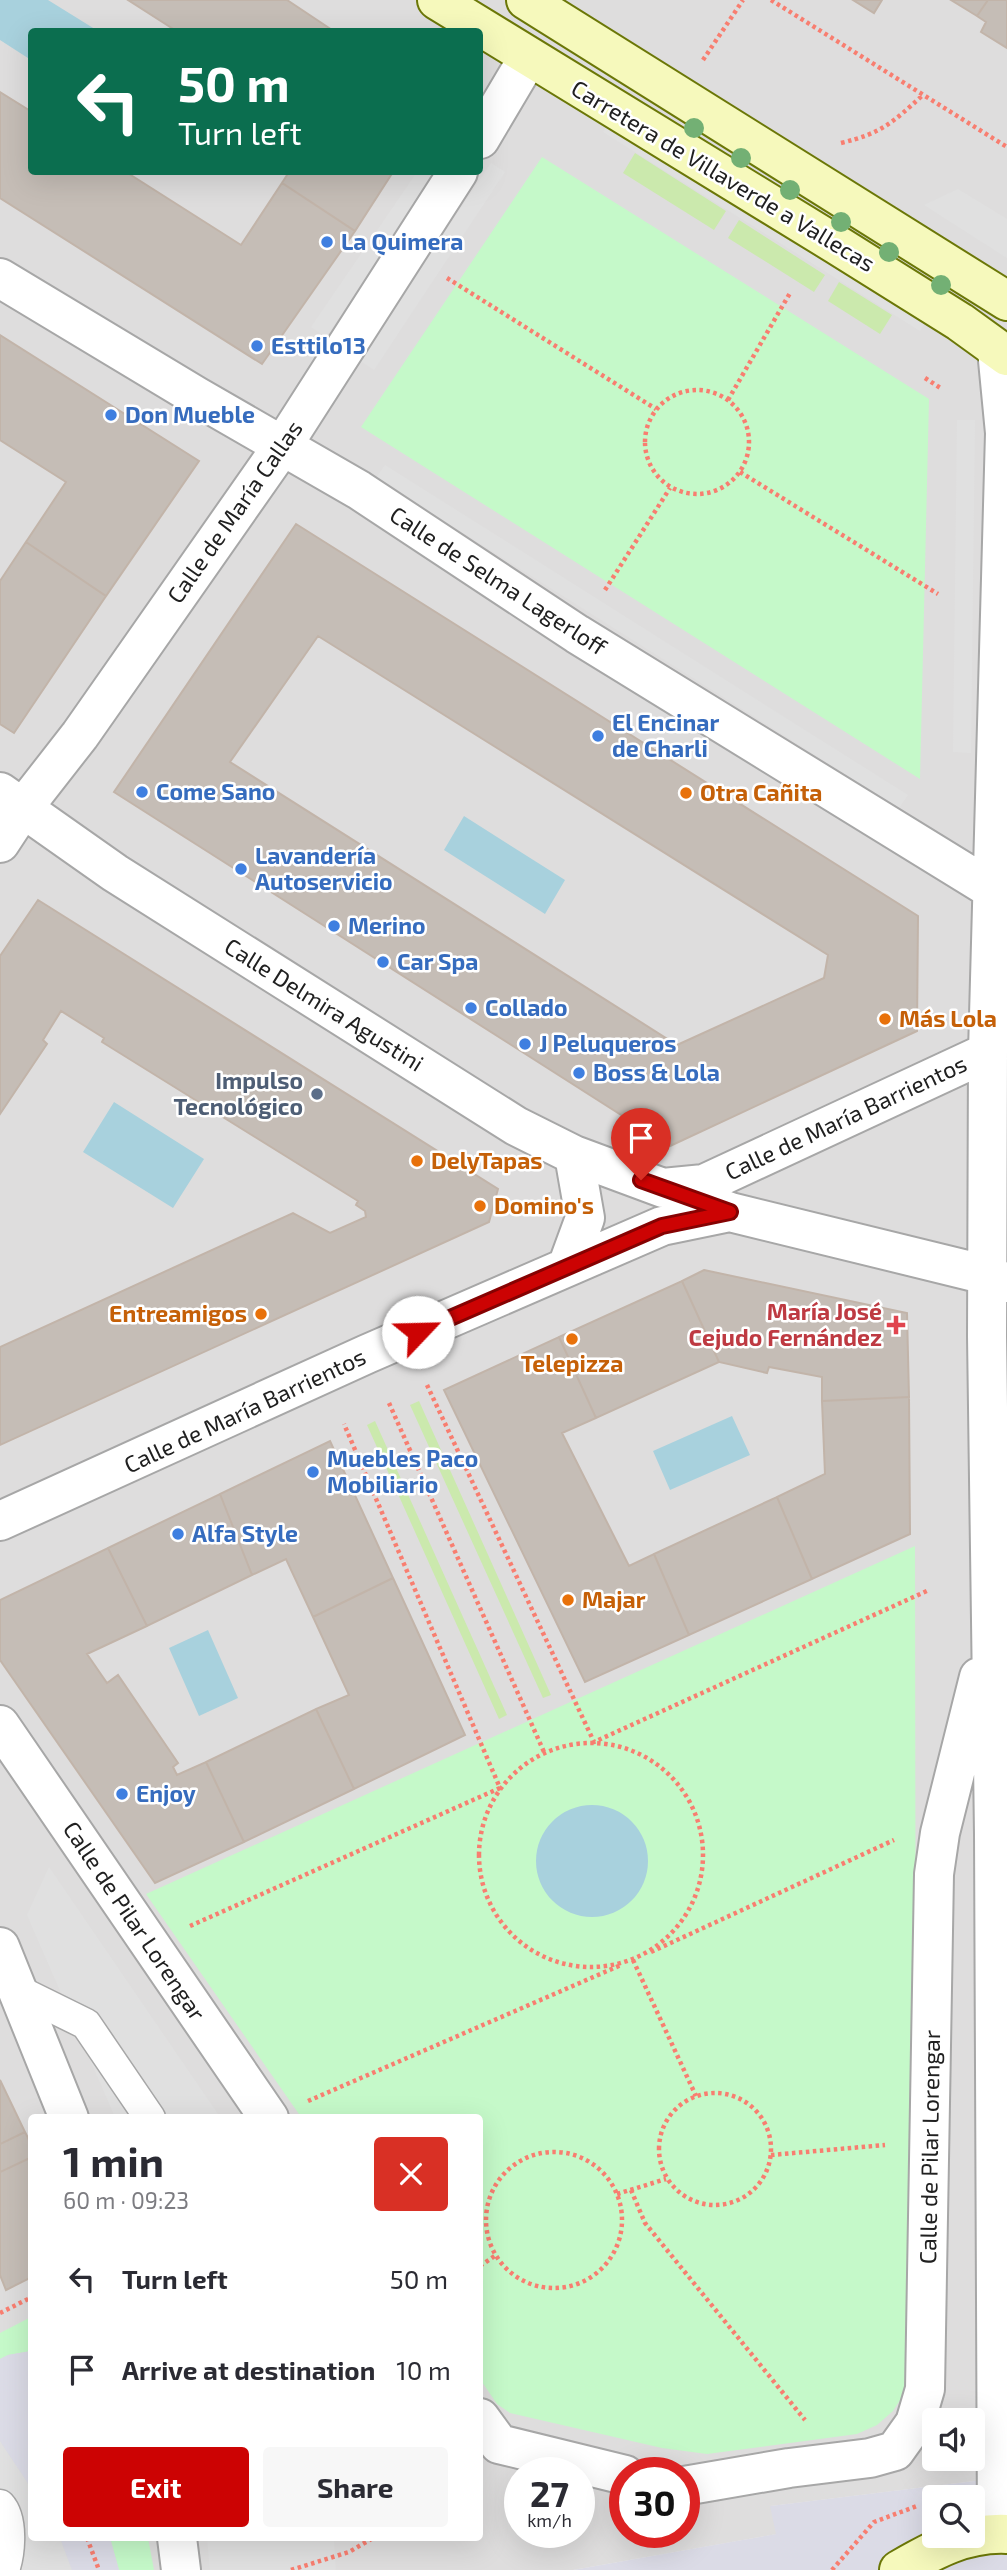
<!DOCTYPE html>
<html lang="en">
<head>
<meta charset="utf-8">
<style>
	:root { --surface:#fff; --page:#f7f7f7; --text:#2b2b33; --muted:#7c7c81; --accent:#cc0303 }
	body { margin:0; font-family:"Exo 2",sans-serif; background:var(--page); color:var(--text); height:100vh; display:flex; flex-direction:column; font-size:26px; white-space:nowrap }
	* { box-sizing:border-box; margin:0 }
	p { font-size:23px; color:var(--muted) }
	.icon { flex:none; width:38px; height:38px; fill:none; stroke:currentColor; stroke-width:2; stroke-linecap:round; stroke-linejoin:round }
	.map { position:relative; flex:1; overflow:hidden }
	.details { position:absolute; left:28px; top:2114px; width:455px; height:427px; display:flex; flex-direction:column; background:var(--surface); border-radius:7px; box-shadow:0 7px 28px #0002 }
	.details>* { flex:none }
	.top-card { position:absolute; left:28px; top:28px; width:455px; height:147px; border-radius:7px; box-shadow:0 7px 28px #0002; background:#0b6e4f; color:#fff; overflow:hidden }
	.buttons { position:absolute; left:922px; top:2408px; display:grid; gap:14px }
	.buttons a { display:grid; place-items:center; width:63px; height:63px; border-radius:7px; background:var(--surface); box-shadow:0 7px 28px #0002; font-size:35px }
	.speed { position:absolute; left:504px; top:2457px; display:flex; gap:14px; font-size:35px; font-weight:700; text-align:center }
	.speed>* { display:grid; place-content:center; width:91px; height:91px; border-radius:50%; background:var(--surface); box-shadow:0 7px 28px #0002; line-height:1 }
	.speed small { font-size:18px; font-weight:400 }
	.speed .limit { border:10px solid #d22; background:#fff; color:#111 }
	.pin { position:absolute; display:grid; place-items:center; width:60px; height:60px; color:#fff; margin:-72px -30px; border-radius:50% 50% 50% 0; rotate:-45deg; box-shadow:0 0 7px #0007 }
	.pin .icon { rotate:45deg }
	.me { position:absolute; width:77px; margin:-38px; rotate:66deg; stroke-linejoin:round; filter:drop-shadow(0 0 5px #0008) }
	.turn { display:flex; align-items:center; gap:24px; height:147px; padding:0 35px; font-size:32px }
	.turn .icon { width:91px; height:91px; stroke-width:2.5 }
	.turn b { display:block; font-size:49px; line-height:60px }
	.round { display:grid; place-items:center; flex:none; width:74px; height:74px; border-radius:7px; background:var(--page) }
	.head { display:flex; align-items:center; justify-content:space-between; height:119px; padding:0 35px }
	h1 { font-size:42px; font-weight:700; line-height:52px }
	.action { display:flex; gap:14px; margin-top:auto; padding:14px 35px }
	.action a { flex:1; height:80px; border-radius:7px; background:var(--accent); color:#fff; font-size:28px; font-weight:700; line-height:80px; text-align:center }
	.action a+a { background:var(--page); color:var(--text) }
	ul { padding:0; list-style:none }
	li { display:flex; align-items:center; gap:21px; height:91px; padding:0 35px }
	li div { flex:1 }
	li b { display:block; font-size:26px }
	li em { font-style:normal }
	.map>svg:first-child { display:block }
</style>
</head>
<body>
<div class="map">
<svg width="1007" height="2570" viewBox="0 0 1007 2570">
	<rect width="100%" height="100%" fill="#f0ede6"/>
	<path fill="#dedddd" fill-rule="evenodd" d="M 0,0 L 1007,0 L 1007,2477 L 771,2506 L 777,2534 L 573,2570 L 0,2570 ZM 32,32 L 480,32 L 480,172 L 32,172 ZM 32,2118 L 480,2118 L 480,2538 L 32,2538 ZM 934,2420 L 973,2420 L 973,2459 L 934,2459 ZM 520,2473 L 579,2473 L 579,2532 L 520,2532 ZM 625,2473 L 684,2473 L 684,2532 L 625,2532 Z"/>
	<path fill="#cbe9ad" d="M 635,153 L 726,211 L 714,230 L 623,173 Z
		M 739,220 L 825,275 L 814,292 L 728,238 Z
		M 839,282 L 892,315 L 880,334 L 828,301 Z
		M 419,1401 L 551,1695 L 543,1698 L 410,1405 Z
		M 375,1421 L 507,1715 L 499,1719 L 367,1425 Z"/>
	<path fill="#c5f9c9" d="M 542,157 L 929,399 L 920,779 L 361,427 Z
		M 915,1546 L 916,2265 L 906,2391 L 893,2411 L 877,2425 L 857,2434 L 707,2454 L 662,2448 L 510,2413 L 497,2404 L 480,2379 L 480,2118 L 301,2117 L 146,1894 Z
		M 31,2317 L 31,2351 L 8,2355 L 0,2359 L 0,2333 Z
		M 110,2538 L 148,2538 L 154,2570 L 119,2570 Z"/>
	<path fill="#e0e0e0" d="M 609,122 L 926,321 L 920,331 L 603,132 Z
		M 491,163 L 505,172 L 374,370 L 359,360 Z
		M 417,172 L 439,172 L 326,337 L 311,327 Z
		M 958,189 L 1007,219 L 1007,258 L 924,205 Z
		M 957,420 L 975,420 L 971,753 L 953,752 Z
		M 385,465 L 908,795 L 899,808 L 376,478 Z
		M 49,1867 L 220,2117 L 115,2117 L 27,1915 Z
		M 0,2441 L 31,2488 L 32,2538 L 60,2538 L 72,2570 L 0,2570 Z
		M 207,2538 L 334,2538 L 336,2570 L 210,2570 Z"/>
	<path fill="#dbdbe6" fill-rule="evenodd" d="M 31,2351 L 32,2351 L 31,2488 L 0,2441 L 0,2359 L 8,2355 Z
		M 1007,2477 L 1007,2570 L 573,2570 L 776,2534 L 770,2506 ZM 934,2497 L 973,2497 L 973,2536 L 934,2536 Z
		M 60,2538 L 110,2538 L 119,2570 L 72,2570 Z"/>
	<path fill="#a8d1dd" d="M 0,0 L 48,0 L 98,31 L 32,32 L 31,60 L 0,40 Z
		M 464,816 L 565,880 L 545,914 L 444,850 Z
		M 114,1102 L 204,1159 L 173,1208 L 83,1152 Z
		M 732,1416 L 750,1455 L 670,1490 L 653,1451 Z
		M 208,1630 L 238,1698 L 199,1716 L 169,1648 Z
		M536 1861a56 56 0 1 1 112 0a56 56 0 1 1-112 0Z"/>
	<path fill="#c5bdb6" stroke="#c2b4a9" stroke-width="2" fill-rule="evenodd" d="M 128,0 L 287,0 L 335,32 L 178,32 Z
		M 853,0 L 882,0 L 874,13 Z
		M 951,0 L 988,0 L 977,16 Z
		M 988,0 L 1007,0 L 1007,48 L 981,32 L 986,22 L 977,16 Z
		M 0,92 L 32,112 L 32,172 L 126,172 L 241,245 L 282,183 L 355,231 L 262,364 L 0,198 Z
		M 289,172 L 393,172 L 355,231 L 282,183 Z
		M 0,335 L 199,461 L 106,596 L 26,542 L 66,482 L 0,440 Z
		M 296,524 L 918,916 L 917,1031 L 670,1146 L 114,792 ZM 318,636 L 828,955 L 824,978 L 677,1045 L 230,762 Z
		M 26,542 L 106,596 L 14,733 L 0,724 L 0,581 Z
		M 38,900 L 498,1189 L 489,1222 L 0,1445 L 0,1347 L 293,1213 L 330,1233 L 366,1217 L 365,1211 L 356,1205 L 358,1201 L 102,1042 L 104,1038 L 61,1011 L 43,1040 L 47,1044 L 0,1114 L 0,956 Z
		M 704,1270 L 907,1313 L 909,1397 L 822,1401 L 822,1377 L 769,1367 L 767,1373 L 719,1362 L 682,1281 Z
		M 682,1281 L 719,1362 L 596,1418 L 559,1337 Z
		M 559,1337 L 596,1418 L 562,1433 L 629,1566 L 654,1554 L 689,1635 L 585,1682 L 444,1390 Z
		M 909,1397 L 910,1534 L 812,1579 L 777,1497 L 825,1474 L 822,1401 Z
		M 330,1441 L 393,1578 L 313,1617 L 286,1559 L 252,1575 L 220,1494 Z
		M 220,1494 L 252,1575 L 147,1626 L 108,1548 Z
		M 777,1497 L 812,1579 L 689,1635 L 654,1554 Z
		M 108,1548 L 147,1626 L 87,1654 L 107,1683 L 118,1675 L 178,1763 L 173,1767 L 177,1775 L 206,1762 L 244,1842 L 155,1883 L 0,1660 L 0,1600 Z
		M 393,1578 L 465,1735 L 354,1789 L 316,1709 L 349,1695 L 313,1617 Z
		M 316,1709 L 354,1789 L 244,1842 L 206,1762 Z
		M 0,2080 L 25,2132 L 0,2144 Z
		M 25,2132 L 32,2146 L 32,2157 L 0,2172 L 0,2144 Z
		M 32,2157 L 32,2277 L 6,2290 L 0,2275 L 0,2172 Z"/>
	<g fill="none" stroke-linecap="round" stroke-linejoin="round">
		<g stroke="#a7a7a7" stroke-width="33">
			<path id="lane" d="M 17,1990 L 86,2024 L 150,2118
				M 0,2505 C 13,2519 10,2553 4,2570"/>
		</g>
		<g stroke="#a7a7a7" stroke-width="42">
			<path id="street" d="M 480,139 L 528,58
				M 0,278 L 196,396 L 359,490 L 577,634 L 993,890
				M 0,792 L 115,873 L 516,1126 L 574,1155 L 663,1188 L 704,1184 L 988,1052
				M 0,843 L 23,808 L 80,735 L 283,445 L 458,172
				M 705,1203 L 730,1212 L 987,1275 L 1007,1283
				M 567,1267 L 585,1218 L 574,1155
				M 0,1521 L 367,1354 L 662,1226 L 730,1212
				M 0,1725 L 269,2118
				M 0,1947 L 69,2118
				M 480,2418 L 499,2444 L 625,2475
				M 684,2486 L 789,2468 L 870,2458 L 895,2451 L 915,2423 L 925,2389 L 934,1874 L 940,1833 L 979,1677
				M 997,2533 L 994,1834 L 987,1336 L 988,1052 L 1005,433 L 997,350
				M 177,2538 L 181,2570"/>
		</g>
		<g stroke="#6b7707" stroke-width="42">
			<path id="secondary" d="M 437,0 L 837,245 L 960,322 L 1007,356
				M 526,0 L 1007,301
				M 899,2570 C 933,2550 966,2532 1007,2534"/>
		</g>
		<path stroke="#f87e70" stroke-width="4.5" stroke-dasharray="3.5 3.5" stroke-linecap="butt" d="M 771,0 L 1007,147
			M 703,60 L 743,0
			M 841,143 C 882,133 892,123 923,95
			M 447,278 L 656,409
			M 925,378 L 942,389
			M645 442a52 52 0 1 1 104 0a52 52 0 1 1-104 0Z
			M 728,400 L 790,293
			M 740,472 L 938,594
			M 605,590 L 670,488
			M 427,1385 L 594,1742 L 929,1590
			M 389,1403 L 544,1752
			M479 1855a112 112 0 1 1 224 0a112 112 0 1 1-224 0Z
			M 190,1926 L 500,1788 L 344,1424
			M 651,1952 L 894,1840
			M 633,1960 L 696,2096
			M659 2149a56 56 0 1 1 112 0a56 56 0 1 1-112 0Z
			M 308,2101 L 621,1965
			M486 2220a68 68 0 1 1 136 0a68 68 0 1 1-136 0Z
			M 771,2155 L 885,2145
			M 631,2190 L 645,2223 L 805,2420
			M 617,2194 L 666,2179
			M 480,2266 L 496,2255
			M 0,2313 L 32,2297
			M 87,2538 L 99,2570
			M 291,2570 L 349,2552 L 373,2538
			M 832,2570 L 874,2522 L 917,2506"/>
		<use href="#lane" stroke="#fff" stroke-width="30"/>
		<use href="#street" stroke="#fff" stroke-width="38"/>
		<use href="#secondary" stroke="#f6f9bc" stroke-width="38"/>
	</g>
	<g fill="#73b074">
		<circle cx="694" cy="128" r="10"/>
		<circle cx="741" cy="158" r="10"/>
		<circle cx="790" cy="190" r="10"/>
		<circle cx="841" cy="222" r="10"/>
		<circle cx="889" cy="252" r="10"/>
		<circle cx="941" cy="285" r="10"/>
	</g>
	<g fill="none" stroke-linecap="round" stroke-linejoin="round">
		<g stroke="#850202" stroke-width="18">
			<path id="route" d="M 418,1332 L 662,1226 L 730,1212 L 641,1180"/>
		</g>
		<use href="#route" stroke="#cc0303" stroke-width="12"/>
	</g>
	<g fill="#3f7fe0" stroke="#fff" stroke-width="2.5">
		<circle cx="327" cy="242" r="7"/>
		<circle cx="257" cy="346" r="7"/>
		<circle cx="111" cy="415" r="7"/>
		<circle cx="598" cy="736" r="7"/>
		<circle cx="142" cy="792" r="7"/>
		<circle cx="241" cy="869" r="7"/>
		<circle cx="334" cy="926" r="7"/>
		<circle cx="383" cy="962" r="7"/>
		<circle cx="471" cy="1008" r="7"/>
		<circle cx="525" cy="1044" r="7"/>
		<circle cx="579" cy="1073" r="7"/>
		<circle cx="313" cy="1472" r="7"/>
		<circle cx="178" cy="1534" r="7"/>
		<circle cx="122" cy="1794" r="7"/>
	</g>
	<g fill="#e8710a" stroke="#fff" stroke-width="2.5">
		<circle cx="686" cy="793" r="7"/>
		<circle cx="885" cy="1019" r="7"/>
		<circle cx="417" cy="1161" r="7"/>
		<circle cx="480" cy="1206" r="7"/>
		<circle cx="261" cy="1314" r="7"/>
		<circle cx="572" cy="1339" r="7"/>
		<circle cx="568" cy="1600" r="7"/>
	</g>
	<circle fill="#5c6f8a" stroke="#fff" stroke-width="2.5" cx="317" cy="1094" r="7"/>
	<path fill="#e0444e" stroke="#fff" stroke-width="2.5" d="M892.5 1314.5h7v7h7v7h-7v7h-7v-7h-7v-7h7z"/>
	<g text-anchor="middle" stroke-width="5" stroke-linejoin="round" paint-order="stroke">
		<g font-size="23" fill="#202020" stroke="#fff">
			<text transform="translate(723 176) rotate(31)" y="8">Carretera de Villaverde a Vallecas</text>
			<text transform="translate(235 512) rotate(-55)" y="8">Calle de María Callas</text>
			<text transform="translate(498 581) rotate(33)" y="8">Calle de Selma Lagerloff</text>
			<text transform="translate(324 1005) rotate(32)" y="8">Calle Delmira Agustini</text>
			<text transform="translate(846 1118) rotate(-25)" y="8">Calle de María Barrientos</text>
			<text transform="translate(245 1411) rotate(-25)" y="8">Calle de María Barrientos</text>
			<text transform="translate(134 1921) rotate(56)" y="8">Calle de Pilar Lorengar</text>
			<text transform="translate(930 2147) rotate(-89)" y="8">Calle de Pilar Lorengar</text>
		</g>
		<g font-size="23" font-weight="bold" fill="#366cbe" stroke="#fff" text-anchor="start">
			<text x="341" y="250">La Quimera</text>
			<text x="271" y="354">Esttilo13</text>
			<text x="125" y="423">Don Mueble</text>
			<text x="612" y="731">El Encinar<tspan x="612" dy="26">de Charli</tspan></text>
			<text x="156" y="800">Come Sano</text>
			<text x="255" y="864">Lavandería<tspan x="255" dy="26">Autoservicio</tspan></text>
			<text x="348" y="934">Merino</text>
			<text x="397" y="970">Car Spa</text>
			<text x="485" y="1016">Collado</text>
			<text x="539" y="1052">J Peluqueros</text>
			<text x="593" y="1081">Boss &amp; Lola</text>
			<text x="327" y="1467">Muebles Paco<tspan x="327" dy="26">Mobiliario</tspan></text>
			<text x="192" y="1542">Alfa Style</text>
			<text x="136" y="1802">Enjoy</text>
		</g>
		<g font-size="23" font-weight="bold" fill="#c56008" stroke="#fff" text-anchor="start">
			<text x="700" y="801">Otra Cañita</text>
			<text x="899" y="1027">Más Lola</text>
			<text x="431" y="1169">DelyTapas</text>
			<text x="494" y="1214">Domino's</text>
			<text x="247" y="1322" text-anchor="end">Entreamigos</text>
			<text x="572" y="1372" text-anchor="middle">Telepizza</text>
			<text x="582" y="1608">Majar</text>
		</g>
		<g font-size="23" font-weight="bold" fill="#4e5e75" stroke="#fff" text-anchor="end">
			<text x="303" y="1089">Impulso<tspan x="303" dy="26">Tecnológico</tspan></text>
		</g>
		<g font-size="23" font-weight="bold" fill="#be3a42" stroke="#fff" text-anchor="end">
			<text x="882" y="1320">María José<tspan x="882" dy="26">Cejudo Fernández</tspan></text>
		</g>
	</g>
</svg>
<div class="buttons">
<a><svg class="icon" aria-label="sound" viewBox="0 0 24 24"><path d="M4 9h4l5-4v14l-5-4H4zM17 9q2 3 0 6"/></svg></a>
<a><svg class="icon" aria-label="search" viewBox="0 0 24 24"><circle cx="10" cy="10" r="6"/><path d="M15 15l6 6"/></svg></a>
</div>
<div class="speed"><div>27<small>km/h</small></div><div class="limit">30</div></div>
<div class="pin" style="left:641px;top:1180px;background:#d93025"><svg class="icon" aria-label="arrive" viewBox="0 0 24 24"><path d="M6 21V4h12l-3 4 3 4H6"/></svg></div>
<svg class="me" style="left:418px;top:1332px" viewBox="-20 -20 40 40"><circle r="19" fill="#fff"/><path d="M0-13L10 11 0 6-10 11z" fill="#cc0303"/></svg>
<div class="top-card">
<div class="turn"><svg class="icon" aria-label="left" viewBox="0 0 24 24"><path d="M17 20v-9H6M10 6l-5 5 5 5"/></svg><div><b>50 m</b>Turn left</div></div>
</div>
<section class="details">
<div class="head"><div><h1>1 min</h1><p>60 m · 09:23</p></div><a class="round" style="background:#d93025;color:#fff"><svg class="icon" aria-label="close" viewBox="0 0 24 24"><path d="M6 6l12 12M18 6L6 18"/></svg></a></div>
<ul>
<li><svg class="icon" aria-label="left" viewBox="0 0 24 24"><path d="M17 20v-9H6M10 6l-5 5 5 5"/></svg><div><b>Turn left</b></div><em>50 m</em></li>
<li><svg class="icon" aria-label="arrive" viewBox="0 0 24 24"><path d="M6 21V4h12l-3 4 3 4H6"/></svg><div><b>Arrive at destination</b></div><em>10 m</em></li>
</ul>
<div class="action"><a>Exit</a><a>Share</a></div>
</section>
</div>
</body>
</html>
